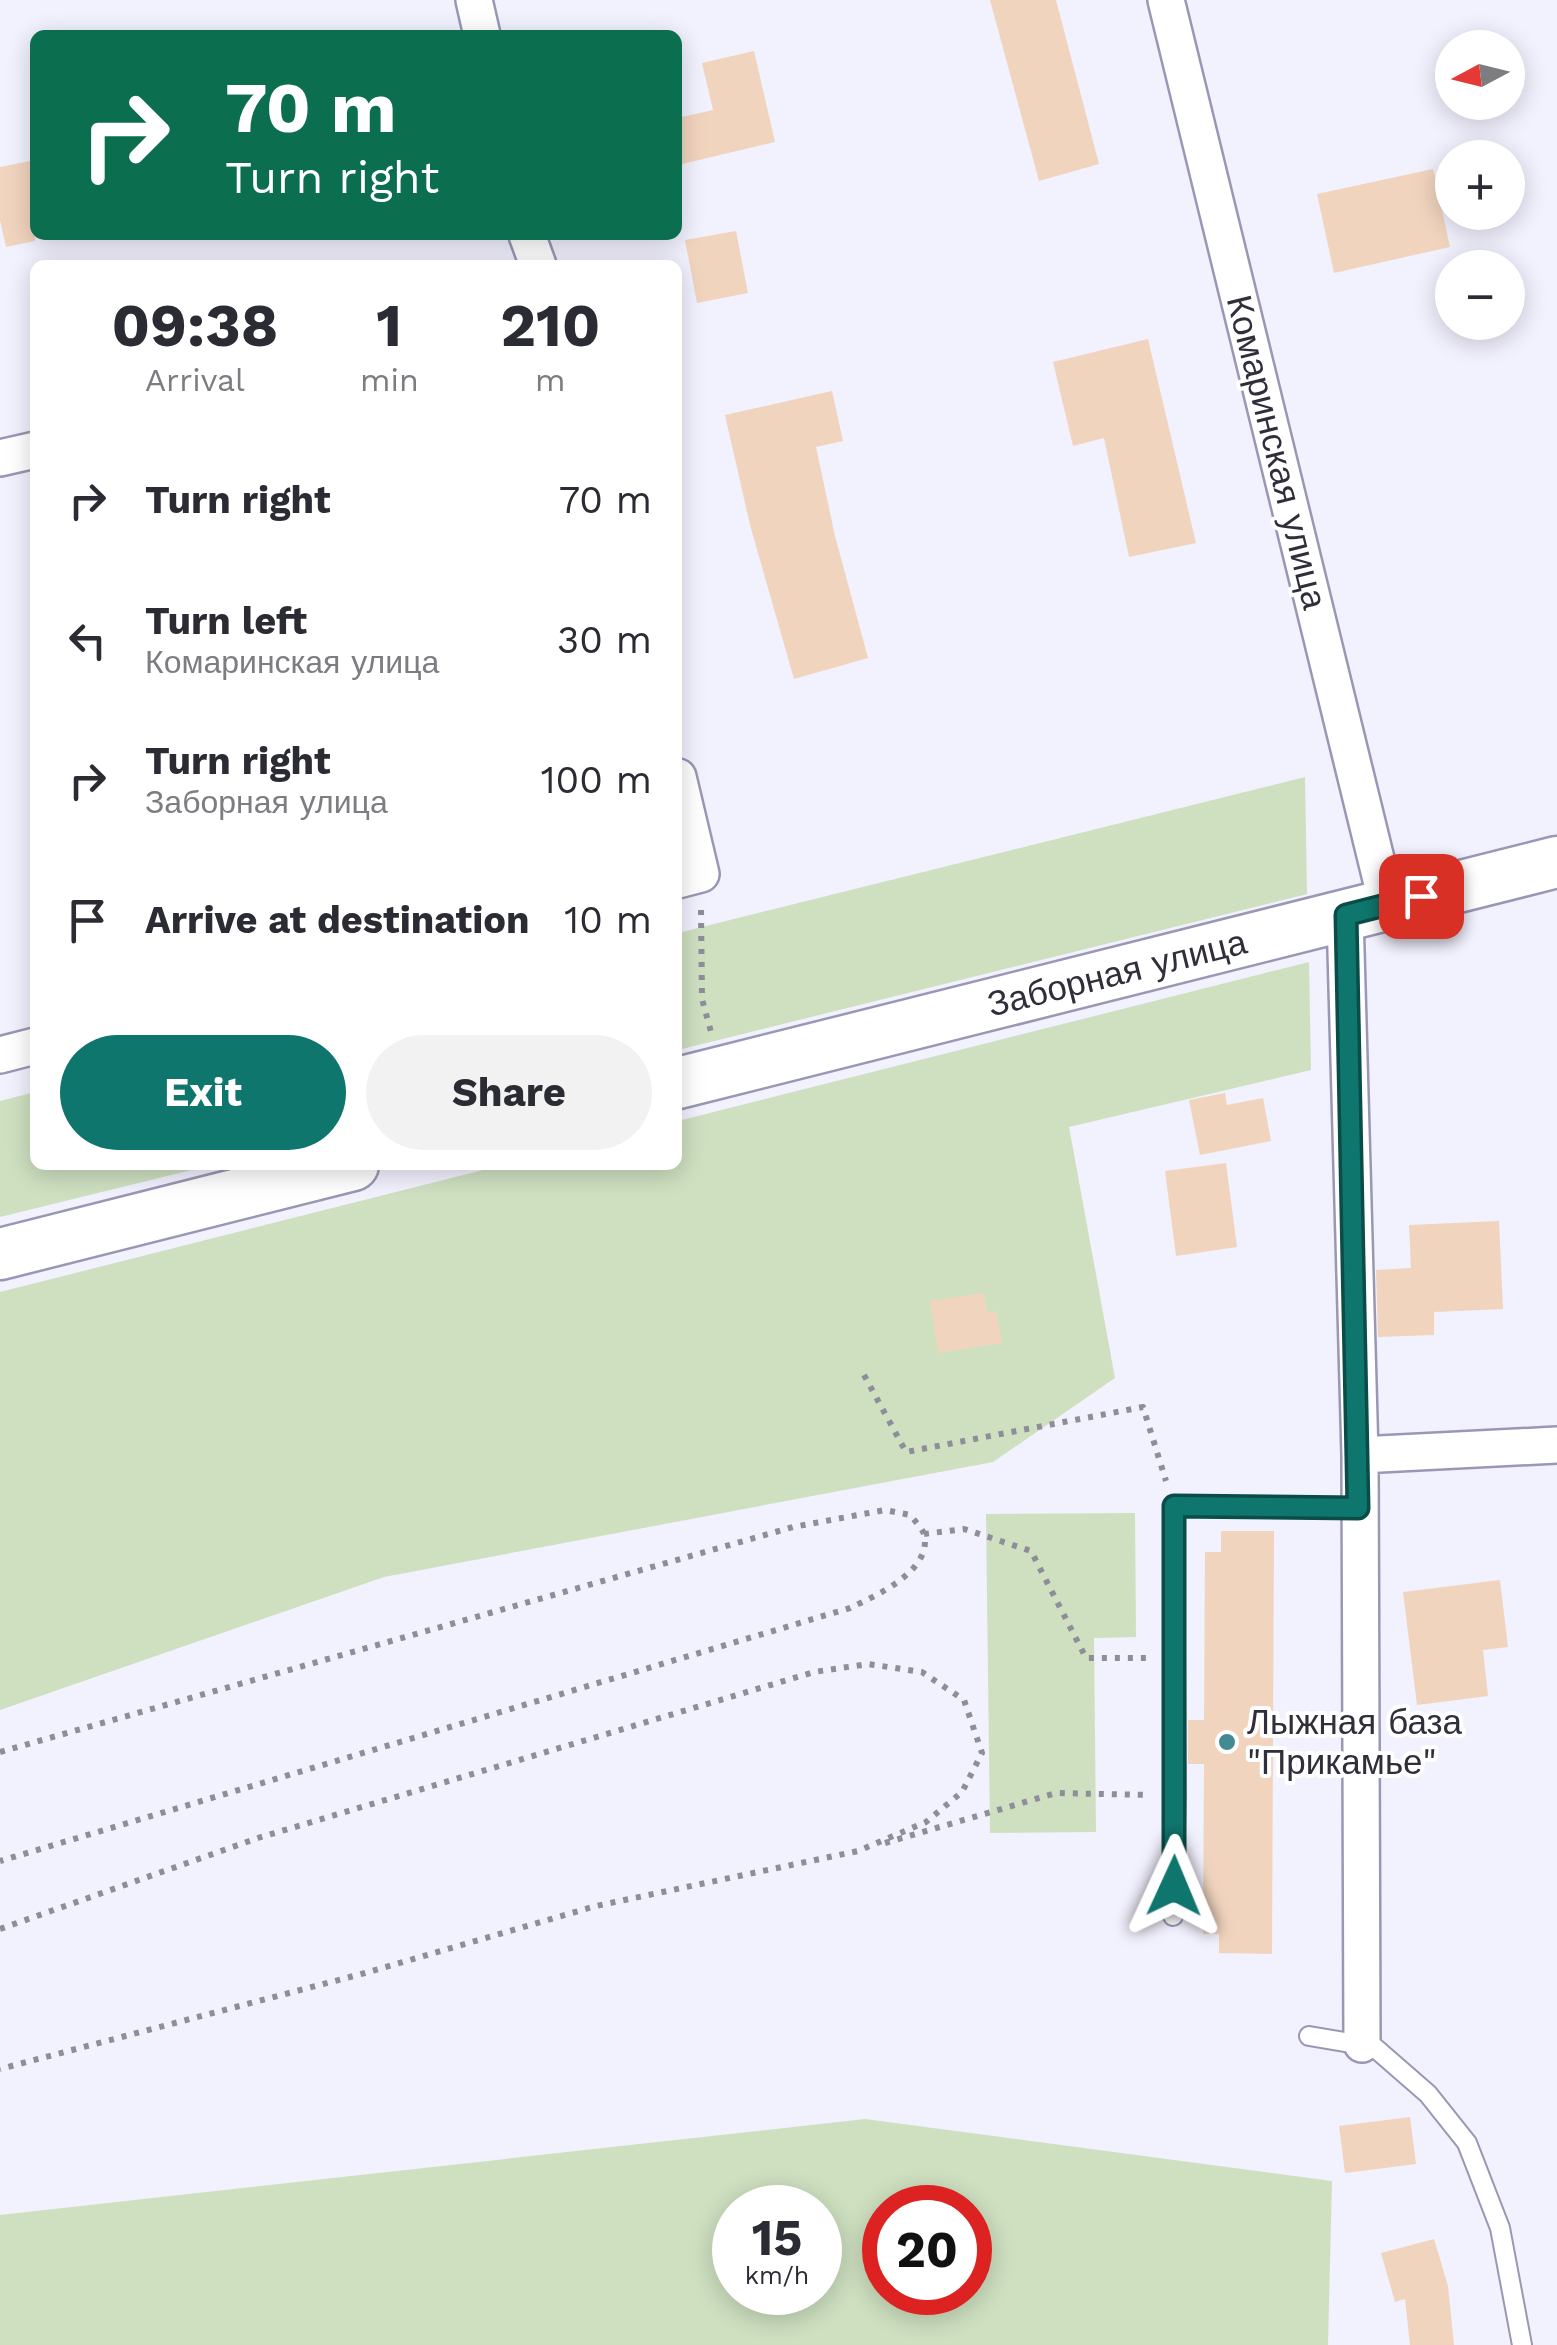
<!DOCTYPE html>
<html lang="en">
<head>
<meta charset="utf-8">
<style>
	:root { --surface:#fff; --page:#f2f2f3; --text:#2b2b33; --muted:#7c7c81; --accent:#0f766e }
	body { margin:0; font-family:"Work Sans",sans-serif; background:var(--page); color:var(--text); height:100vh; display:flex; flex-direction:column; font-size:38px; white-space:nowrap }
	* { box-sizing:border-box; margin:0 }
	p { font-size:32px; color:var(--muted) }
	.icon { flex:none; width:55px; height:55px; fill:none; stroke:currentColor; stroke-width:2; stroke-linecap:round; stroke-linejoin:round }
	.map { position:relative; flex:1; overflow:hidden }
	.sheet { position:absolute; left:30px; top:260px; width:652px; height:910px; display:flex; flex-direction:column; background:var(--surface); border-radius:15px; box-shadow:0 5px 25px #0003 }
	.sheet>* { flex:none }
	.banner { position:absolute; left:30px; top:30px; width:652px; height:210px; border-radius:15px; box-shadow:0 5px 25px #0003; background:#0b6e4f; color:#fff; overflow:hidden }
	.needle { width:65px; rotate:263deg }
	.tools { position:absolute; left:1435px; top:30px; display:grid; gap:20px }
	.tools a { display:grid; place-items:center; width:90px; height:90px; border-radius:50%; background:var(--surface); box-shadow:0 5px 25px #0003; font-size:50px }
	.speed { position:absolute; left:712px; top:2185px; display:flex; gap:20px; font-size:50px; font-weight:700; text-align:center }
	.speed>* { display:grid; place-content:center; width:130px; height:130px; border-radius:50%; background:var(--surface); box-shadow:0 5px 25px #0003; line-height:1 }
	.speed small { font-size:25px; font-weight:400 }
	.speed .limit { border:15px solid #d22; background:#fff; color:#111 }
	.pin { position:absolute; display:grid; place-items:center; width:85px; height:85px; color:#fff; margin:-42px; border-radius:20px; box-shadow:0 5px 15px #0006 }
	.me { position:absolute; width:110px; margin:-55px; rotate:1deg; stroke-linejoin:round; filter:drop-shadow(0 0 8px #0008) }
	.turn { display:flex; align-items:center; gap:35px; height:210px; padding:0 30px; font-size:45px }
	.turn .icon { width:130px; height:130px; stroke-width:2.5 }
	.turn b { display:block; font-size:70px; line-height:85px }
	.eta { display:flex; justify-content:space-evenly; align-items:center; height:170px; text-align:center }
	.eta b { font-size:60px; font-weight:700; line-height:70px }
	.button { display:flex; gap:20px; margin-top:auto; padding:20px 30px }
	.button a { flex:1; height:115px; border-radius:60px; background:var(--accent); color:#fff; font-size:40px; font-weight:700; line-height:115px; text-align:center }
	.button a+a { background:var(--page); color:var(--text) }
	ul { padding:0; list-style:none }
	li { display:flex; align-items:center; gap:30px; height:140px; padding:0 30px }
	li div { flex:1 }
	li b { display:block; font-size:38px }
	li em { font-style:normal }
	.map>svg:first-child { display:block }
</style>
</head>
<body>
<div class="map">
<svg width="1557" height="2345" viewBox="0 0 1557 2345">
	<rect width="100%" height="100%" fill="#f2f1fe"/>
	<path fill="#cee0c0" fill-rule="evenodd" d="M 1305,777 L 1307,894 L 678,1050 L 678,933 Z
		M 1309,962 L 1311,1070 L 1069,1127 L 1115,1378 L 993,1462 L 384,1577 L 0,1710 L 0,1292 L 503,1165 L 678,1165 L 678,1121 Z
		M 35,1092 L 35,1165 L 212,1165 L 0,1217 L 0,1101 Z
		M 1135,1513 L 1136,1637 L 1094,1638 L 1096,1832 L 990,1833 L 986,1514 Z
		M 865,2119 L 1332,2181 L 1328,2345 L 0,2345 L 0,2215 ZM 735,2208 L 820,2208 L 820,2292 L 735,2292 ZM 885,2208 L 970,2208 L 970,2292 L 885,2292 Z"/>
	<path fill="#f1d4be" d="M 990,0 L 1056,0 L 1099,164 L 1039,181 Z
		M 754,51 L 775,142 L 678,165 L 678,118 L 713,110 L 702,63 Z
		M 35,160 L 35,241 L 6,247 L 0,220 L 0,167 Z
		M 1433,169 L 1450,247 L 1334,273 L 1317,194 Z
		M 736,231 L 748,293 L 697,303 L 685,240 Z
		M 1148,339 L 1196,543 L 1129,557 L 1104,438 L 1073,446 L 1053,362 Z
		M 832,391 L 843,441 L 816,447 L 835,536 L 868,658 L 794,679 L 750,525 L 725,415 Z
		M 1225,1093 L 1227,1105 L 1263,1098 L 1271,1141 L 1200,1155 L 1189,1100 Z
		M 1226,1163 L 1237,1247 L 1176,1256 L 1165,1171 Z
		M 1499,1221 L 1503,1309 L 1434,1312 L 1434,1335 L 1378,1337 L 1376,1270 L 1411,1268 L 1409,1225 Z
		M 984,1293 L 987,1312 L 996,1311 L 1002,1343 L 938,1353 L 930,1301 Z
		M 1221,1531 L 1274,1531 L 1272,1954 L 1219,1953 L 1219,1934 L 1203,1934 L 1204,1764 L 1188,1764 L 1188,1720 L 1204,1720 L 1205,1552 L 1221,1552 Z
		M 1500,1580 L 1508,1647 L 1483,1650 L 1488,1696 L 1417,1705 L 1403,1592 Z
		M 1410,2117 L 1416,2164 L 1345,2173 L 1339,2126 Z
		M 1434,2239 L 1448,2286 L 1454,2345 L 1410,2345 L 1405,2299 L 1395,2302 L 1381,2253 Z"/>
	<g fill="none" stroke-linecap="round" stroke-linejoin="round">
		<g stroke="#9a97b5" stroke-width="22">
			<path id="lane" d="M 1173,1916 L 1176,1795 L 1174,1506 L 1358,1509
				M 1309,2036 L 1374,2047 L 1428,2094 L 1467,2143 L 1500,2228 L 1522,2345"/>
		</g>
		<g stroke="#9a97b5" stroke-width="40">
			<path id="street" d="M 474,0 L 482,35
				M 1166,0 L 1387,904
				M 527,235 L 538,265
				M 0,458 L 35,450
				M 678,777 L 701,874 L 678,880
				M 1345,915 L 1360,1455 L 1362,2044
				M 0,1055 L 35,1046
				M 1360,1455 L 1557,1445"/>
		</g>
		<g stroke="#9a97b5" stroke-width="55">
			<path id="secondary" d="M 678,1083 L 1557,862
				M 0,1254 L 353,1165"/>
		</g>
		<path stroke="#8e8d9a" stroke-width="6" stroke-dasharray="5 8" stroke-linecap="butt" d="M 701,910 L 702,999 L 711,1032
			M 864,1375 L 906,1452 L 1143,1407 L 1166,1481
			M 924,1534 L 964,1529 L 1031,1551 L 1086,1658 L 1149,1658
			M 0,1752 L 793,1527 L 885,1510 L 910,1515 C 914,1520 922,1528 924,1534 C 933,1571 875,1596 850,1608 L 0,1861
			M 885,1843 L 1056,1793 L 1150,1795
			M 0,1929 L 258,1838 L 814,1672 L 868,1664 L 922,1672 L 964,1700 L 982,1753 L 962,1792 L 926,1822 L 858,1851 L 596,1906 L 365,1973 L 0,2069"/>
		<use href="#lane" stroke="#fff" stroke-width="18"/>
		<use href="#street" stroke="#fff" stroke-width="35"/>
		<use href="#secondary" stroke="#fff" stroke-width="50"/>
	</g>
	<g fill="none" stroke-linecap="round" stroke-linejoin="round">
		<g stroke="#0a4d48" stroke-width="25">
			<path id="route" d="M 1174,1886 L 1174,1506 L 1358,1508 L 1346,915 L 1421,896"/>
		</g>
		<use href="#route" stroke="#0f766e" stroke-width="18"/>
	</g>
	<circle fill="#438a93" stroke="#fff" stroke-width="4" cx="1227" cy="1742" r="10"/>
	<g text-anchor="middle" stroke-width="8" stroke-linejoin="round" paint-order="stroke">
		<g font-size="35" fill="#2f2e3a" stroke="#fff">
			<text transform="translate(1277 452) rotate(76)" y="12">Комаринская улица</text>
			<text transform="translate(1117 973) rotate(-14)" y="12">Заборная улица</text>
		</g>
		<g font-size="35" fill="#2f2e3a" stroke="#fff" text-anchor="start">
			<text x="1247" y="1734">Лыжная база<tspan x="1247" dy="40">"Прикамье"</tspan></text>
		</g>
	</g>
</svg>
<div class="tools">
<a><svg class="needle" viewBox="-14 -14 28 28"><path d="M0-13l5 13h-10z" fill="#e53935"/><path d="M0 13l5-13h-10z" fill="#7c7c81"/></svg></a>
<a>+</a>
<a>−</a>
</div>
<div class="speed"><div>15<small>km/h</small></div><div class="limit">20</div></div>
<div class="pin" style="left:1421px;top:896px;background:#d93025"><svg class="icon" aria-label="arrive" viewBox="0 0 24 24"><path d="M6 21V4h12l-3 4 3 4H6"/></svg></div>
<svg class="me" style="left:1174px;top:1886px" viewBox="-20 -20 40 40"><path d="M0-17L14 15 0 8-14 15z" fill="#0f766e" stroke="#fff" stroke-width="4"/></svg>
<div class="banner">
<div class="turn"><svg class="icon" aria-label="right" viewBox="0 0 24 24"><path d="M7 20v-9h11M14 6l5 5-5 5"/></svg><div><b>70 m</b>Turn right</div></div>
</div>
<section class="sheet">
<div class="eta">
<div><b>09:38</b><p>Arrival</p></div>
<div><b>1</b><p>min</p></div>
<div><b>210</b><p>m</p></div>
</div>
<ul>
<li><svg class="icon" aria-label="right" viewBox="0 0 24 24"><path d="M7 20v-9h11M14 6l5 5-5 5"/></svg><div><b>Turn right</b></div><em>70 m</em></li>
<li><svg class="icon" aria-label="left" viewBox="0 0 24 24"><path d="M17 20v-9H6M10 6l-5 5 5 5"/></svg><div><b>Turn left</b><p>Комаринская улица</p></div><em>30 m</em></li>
<li><svg class="icon" aria-label="right" viewBox="0 0 24 24"><path d="M7 20v-9h11M14 6l5 5-5 5"/></svg><div><b>Turn right</b><p>Заборная улица</p></div><em>100 m</em></li>
<li><svg class="icon" aria-label="arrive" viewBox="0 0 24 24"><path d="M6 21V4h12l-3 4 3 4H6"/></svg><div><b>Arrive at destination</b></div><em>10 m</em></li>
</ul>
<div class="button"><a>Exit</a><a>Share</a></div>
</section>
</div>
</body>
</html>
